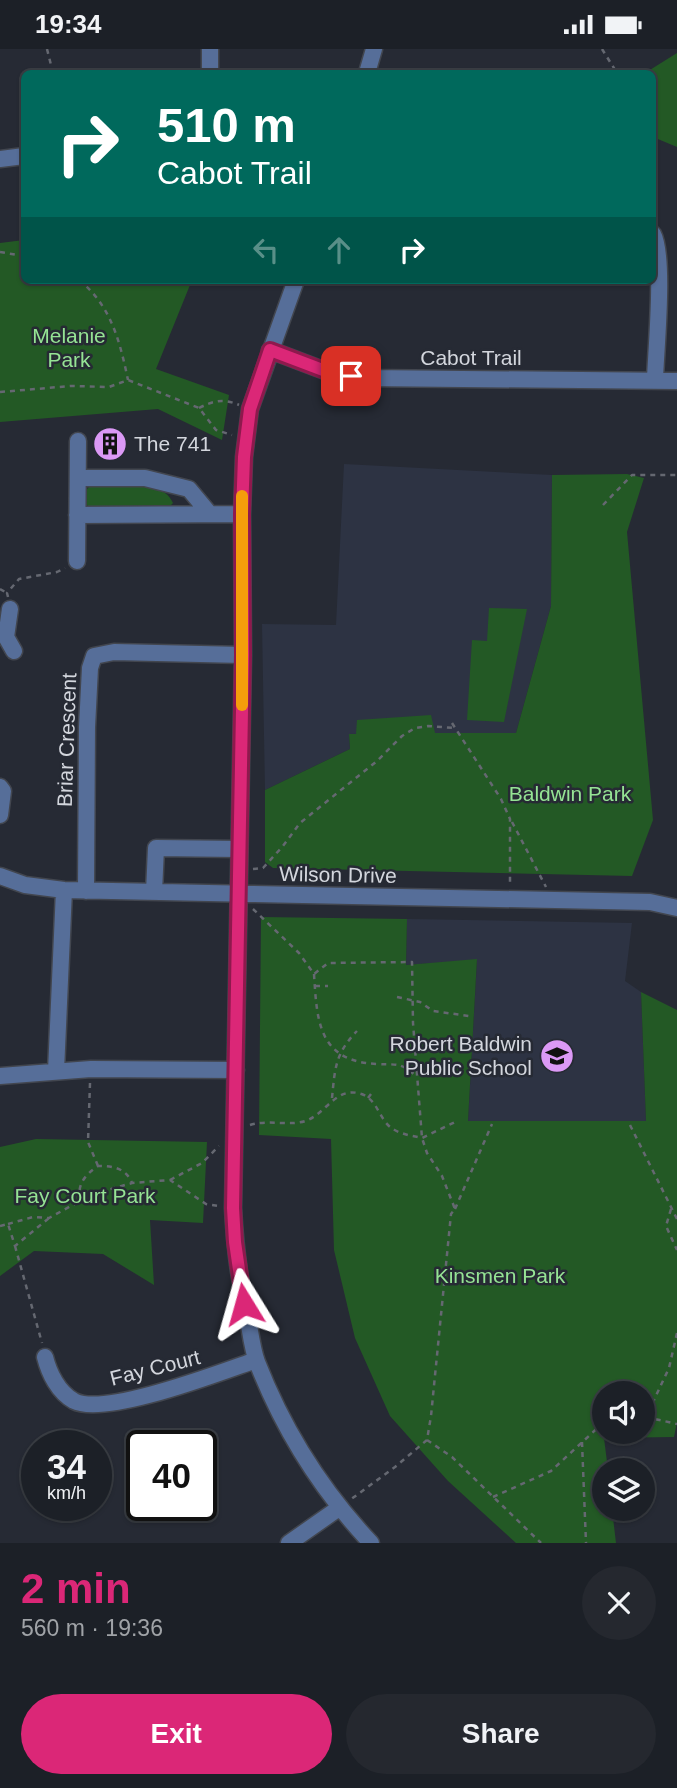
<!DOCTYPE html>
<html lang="en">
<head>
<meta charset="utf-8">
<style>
	:root { --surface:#1c2027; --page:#25282f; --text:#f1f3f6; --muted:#a0a3a7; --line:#3a3e44; --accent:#db2777 }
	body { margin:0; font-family:Helvetica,sans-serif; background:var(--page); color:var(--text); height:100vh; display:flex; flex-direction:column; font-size:26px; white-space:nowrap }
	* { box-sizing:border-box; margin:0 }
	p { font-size:23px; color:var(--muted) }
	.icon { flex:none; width:38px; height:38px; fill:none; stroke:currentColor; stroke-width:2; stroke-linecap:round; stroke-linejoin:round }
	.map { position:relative; height:1494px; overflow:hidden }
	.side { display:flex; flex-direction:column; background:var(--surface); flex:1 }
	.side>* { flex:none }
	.hud { position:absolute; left:21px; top:21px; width:635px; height:214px; border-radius:10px; box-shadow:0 2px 5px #0004,0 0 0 2px var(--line); background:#00695c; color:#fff; overflow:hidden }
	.controls { position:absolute; left:592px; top:1332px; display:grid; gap:14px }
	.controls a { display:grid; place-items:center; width:63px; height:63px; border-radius:50%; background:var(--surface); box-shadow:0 2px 5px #0004,0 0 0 2px var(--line); font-size:35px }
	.speed { position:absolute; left:21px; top:1381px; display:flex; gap:14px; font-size:35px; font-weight:700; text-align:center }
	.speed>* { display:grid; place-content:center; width:91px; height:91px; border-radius:50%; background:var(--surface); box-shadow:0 2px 5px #0004,0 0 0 2px var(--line); line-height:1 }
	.speed small { font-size:18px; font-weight:400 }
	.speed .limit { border:4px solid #111; border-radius:10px; background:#fff; color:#111 }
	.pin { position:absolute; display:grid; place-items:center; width:60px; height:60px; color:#fff; margin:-30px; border-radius:14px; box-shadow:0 4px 10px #0006 }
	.me { position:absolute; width:77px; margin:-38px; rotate:352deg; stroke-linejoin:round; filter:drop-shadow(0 0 5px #0008) }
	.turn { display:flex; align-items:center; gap:24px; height:147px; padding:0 21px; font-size:32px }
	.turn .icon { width:91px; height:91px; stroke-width:2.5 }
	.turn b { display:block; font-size:49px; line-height:60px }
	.lanes { display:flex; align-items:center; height:66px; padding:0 21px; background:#0003; justify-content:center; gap:35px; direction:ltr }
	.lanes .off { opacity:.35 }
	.round { display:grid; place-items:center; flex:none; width:74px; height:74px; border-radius:37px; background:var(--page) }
	.head { display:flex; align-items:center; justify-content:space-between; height:119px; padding:0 21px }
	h1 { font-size:42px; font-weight:700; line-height:52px; color:var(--accent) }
	.action { display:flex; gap:14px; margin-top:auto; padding:14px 21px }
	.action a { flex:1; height:80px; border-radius:42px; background:var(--accent); color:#fff; font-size:28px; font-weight:700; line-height:80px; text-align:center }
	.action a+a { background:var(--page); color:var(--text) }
	.status { display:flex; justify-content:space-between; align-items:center; height:49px; padding:0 35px; background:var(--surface); direction:ltr }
	.status svg { height:19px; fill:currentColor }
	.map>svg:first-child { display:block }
</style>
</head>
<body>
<div class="status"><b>19:34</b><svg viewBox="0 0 49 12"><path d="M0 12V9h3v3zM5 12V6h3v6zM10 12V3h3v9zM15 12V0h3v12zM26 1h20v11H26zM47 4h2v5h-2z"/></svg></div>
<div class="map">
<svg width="677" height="1494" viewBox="0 0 677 1494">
	<rect width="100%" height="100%" fill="#262a34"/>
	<path fill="#2d3343" d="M 344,415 L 552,426 L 551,557 L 516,684 L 349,685 L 350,700 L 265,741 L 262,575 L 336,576 Z
		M 407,870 L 632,874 L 625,932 L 641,943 L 646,1072 L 468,1072 L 477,911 L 406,916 Z"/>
	<path fill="#235925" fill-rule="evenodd" d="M 677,4 L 677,98 L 653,88 L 653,24 L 645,24 Z
		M 24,191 L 24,231 L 192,231 L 156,320 L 229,346 L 222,391 L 158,360 L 0,373 L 0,194 Z
		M 627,425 L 644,429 L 627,483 L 653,771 L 632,827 L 273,819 L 265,813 L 265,741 L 350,700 L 349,685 L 356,685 L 357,671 L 431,666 L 435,684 L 516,684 L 551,557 L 552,426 Z
		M 97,435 C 119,435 163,430 173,454 L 170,457 L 90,458 L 84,454 L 83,444 L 90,437 Z
		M 489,559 L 527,560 L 504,673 L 467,671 L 472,591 L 487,592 Z
		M 261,868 L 407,870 L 406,916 L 477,910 L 468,1072 L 646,1072 L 641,943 L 677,961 L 677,1373 L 674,1388 L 604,1389 L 608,1421 L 604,1421 L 604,1460 L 612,1460 L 616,1494 L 516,1494 L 448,1432 L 390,1367 L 355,1289 L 334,1201 L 331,1090 L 259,1086 ZM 604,1344 L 642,1344 L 642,1382 L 604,1382 Z
		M 36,1090 L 207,1093 L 203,1174 L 150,1171 L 154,1236 L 103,1205 L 34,1202 L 0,1227 L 0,1098 Z"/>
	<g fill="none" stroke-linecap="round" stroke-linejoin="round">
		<g stroke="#42464f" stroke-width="19">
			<path id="minor" d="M 210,24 L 210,0
				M 367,24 L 374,0
				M 0,110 L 24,107
				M 653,185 C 665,207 656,300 655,330
				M 296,231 L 250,360 L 244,408 L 242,465 L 243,606 L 233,1159 C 235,1199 240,1238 249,1276 C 251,1288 253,1302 257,1313 C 283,1380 322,1442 371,1494
				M 270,301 L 336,326 L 366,329 L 677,332
				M 78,429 L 145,429 L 189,440 L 209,464
				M 77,466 L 242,465
				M 77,512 L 78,392
				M 10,560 L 6,588 L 14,602
				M 0,738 L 3,742 L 0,766
				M 0,827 L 25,836 L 64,841 L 650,853 L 677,859
				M 86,842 L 87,678 L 90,619 L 94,607 L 114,603 L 243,606
				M 154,843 L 156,799 L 239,800
				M 56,1022 L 64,841
				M 0,1027 L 91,1020 L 236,1021
				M 45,1308 C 49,1324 58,1343 74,1352 C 105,1368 221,1323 256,1311
				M 289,1494 L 339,1459"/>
		</g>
		<path stroke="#656871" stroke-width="2.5" stroke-dasharray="5 5" stroke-linecap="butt" d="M 47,0 L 53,24
			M 602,0 L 617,24
			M 0,203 L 24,207
			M 79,231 C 111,256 120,293 128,331
			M 0,343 L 71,337 L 109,338 L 128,331 L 199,359 L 216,381 L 232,386
			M 199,359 C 213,352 223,349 239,356
			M 603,456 L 632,426 L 677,426
			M 0,540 L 7,544
			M 8,548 L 7,544 L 19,530 L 57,523 L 65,519
			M 452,674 L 501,750 L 510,770 L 510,836
			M 512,773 L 546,838
			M 253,820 L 263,819 L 283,797 L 300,774 L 377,712 L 402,687 L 415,679 L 428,677 L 455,679
			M 253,860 L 299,904 L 314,925 L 328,914 L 412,913 L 413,974 L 422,1089 L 427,1104 L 442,1127 L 455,1160 L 451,1165 L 431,1367 L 427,1391 L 395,1418 L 350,1451
			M 314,925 C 317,972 318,1013 378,1015 C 398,1016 401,1013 417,1028
			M 315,937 L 328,937
			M 397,948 L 420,953 L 433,962 L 469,967
			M 90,1034 L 88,1093 L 98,1117
			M 332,1049 C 335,1019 335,1005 357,982
			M 368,1049 L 374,1041
			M 250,1076 C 268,1070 292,1078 308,1071 C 328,1062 338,1035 364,1046 C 375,1052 377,1061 384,1071 C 392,1084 408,1086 422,1089 L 455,1073
			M 630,1076 L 677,1170
			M 170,1131 L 202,1114 L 219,1097
			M 80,1151 C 77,1135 85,1126 98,1117 C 113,1117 126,1119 132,1134
			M 455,1160 L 492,1075
			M 671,1160 L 666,1177 L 677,1201
			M 8,1175 L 33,1168 L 49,1169 L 80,1152 L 104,1142 L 132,1134 L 170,1131 L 206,1155 L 219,1157
			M 0,1177 L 8,1175 L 15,1197 L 49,1169
			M 15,1197 L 42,1294
			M 677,1284 L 669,1319 L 646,1368 L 677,1375
			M 427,1391 L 452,1408 L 541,1494
			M 582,1393 L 586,1494
			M 493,1448 L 551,1422 L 604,1373"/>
		<use href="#minor" stroke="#566e99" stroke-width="16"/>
	</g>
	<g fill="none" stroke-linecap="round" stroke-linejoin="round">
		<g stroke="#8e194d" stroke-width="18">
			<path id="route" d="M 244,1255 L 235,1193 L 233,1159 L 243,606 L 242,465 L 244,408 L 250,360 L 270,301 L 336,326 L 351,327"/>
		</g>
		<use href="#route" stroke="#db2777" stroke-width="12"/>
		<path stroke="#f59e0b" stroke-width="12" d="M 242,447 L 242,656"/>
	</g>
	<defs>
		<g id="building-disc" transform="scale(1.75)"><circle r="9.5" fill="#db99f5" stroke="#262a34"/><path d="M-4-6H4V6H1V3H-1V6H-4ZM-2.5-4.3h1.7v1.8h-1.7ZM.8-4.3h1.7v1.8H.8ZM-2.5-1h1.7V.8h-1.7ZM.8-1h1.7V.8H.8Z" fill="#111"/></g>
		<g id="school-disc" transform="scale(1.75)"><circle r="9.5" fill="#db99f5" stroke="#262a34"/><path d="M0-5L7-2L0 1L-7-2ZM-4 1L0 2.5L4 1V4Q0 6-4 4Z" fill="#111"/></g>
	</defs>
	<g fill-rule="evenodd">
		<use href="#building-disc" x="110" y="395"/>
		<use href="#school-disc" x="557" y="1007"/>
	</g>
	<g text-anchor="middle" stroke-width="5" stroke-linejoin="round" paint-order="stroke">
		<g font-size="21" fill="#95e394" stroke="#262a34">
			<text x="69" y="294">Melanie<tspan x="69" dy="24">Park</tspan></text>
			<text x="570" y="752">Baldwin Park</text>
			<text x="85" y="1154">Fay Court Park</text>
			<text x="500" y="1234">Kinsmen Park</text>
		</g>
		<g font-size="21" fill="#d3d6dd" stroke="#262a34">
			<text x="471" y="316">Cabot Trail</text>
			<text transform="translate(67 691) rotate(-88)" y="7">Briar Crescent</text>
			<text transform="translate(338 826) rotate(1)" y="7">Wilson Drive</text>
			<text transform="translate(155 1319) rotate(-14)" y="7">Fay Court</text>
		</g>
		<g font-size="21" fill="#d3d6dd" stroke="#262a34" text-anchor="start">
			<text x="134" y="402">The 741</text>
			<text x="532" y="1002" text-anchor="end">Robert Baldwin<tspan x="532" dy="24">Public School</tspan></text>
		</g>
	</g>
</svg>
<div class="controls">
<a><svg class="icon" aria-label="sound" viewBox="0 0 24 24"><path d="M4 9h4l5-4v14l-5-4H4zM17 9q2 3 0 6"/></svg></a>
<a><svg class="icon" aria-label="layers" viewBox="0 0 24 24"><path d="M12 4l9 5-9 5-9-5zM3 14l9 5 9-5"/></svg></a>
</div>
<div class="speed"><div>34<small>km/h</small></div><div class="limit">40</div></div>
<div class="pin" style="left:351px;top:327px;background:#d93025"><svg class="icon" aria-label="arrive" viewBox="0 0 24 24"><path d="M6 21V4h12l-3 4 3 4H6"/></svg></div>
<svg class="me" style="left:244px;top:1255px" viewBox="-20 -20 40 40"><path d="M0-17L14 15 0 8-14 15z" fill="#db2777" stroke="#fff" stroke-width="4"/></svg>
<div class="hud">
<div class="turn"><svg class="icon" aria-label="right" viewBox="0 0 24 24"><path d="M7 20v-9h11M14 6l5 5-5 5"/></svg><div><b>510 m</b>Cabot Trail</div></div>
<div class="lanes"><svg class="icon off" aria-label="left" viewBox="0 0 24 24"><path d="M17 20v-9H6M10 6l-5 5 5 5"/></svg><svg class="icon off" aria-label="ahead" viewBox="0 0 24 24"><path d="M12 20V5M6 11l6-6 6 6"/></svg><svg class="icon" aria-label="right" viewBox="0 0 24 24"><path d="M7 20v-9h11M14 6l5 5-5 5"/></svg></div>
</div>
</div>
<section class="side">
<div class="head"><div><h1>2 min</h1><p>560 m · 19:36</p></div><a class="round"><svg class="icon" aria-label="close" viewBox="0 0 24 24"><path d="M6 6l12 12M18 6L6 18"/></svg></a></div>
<div class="action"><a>Exit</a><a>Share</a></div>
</section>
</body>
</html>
